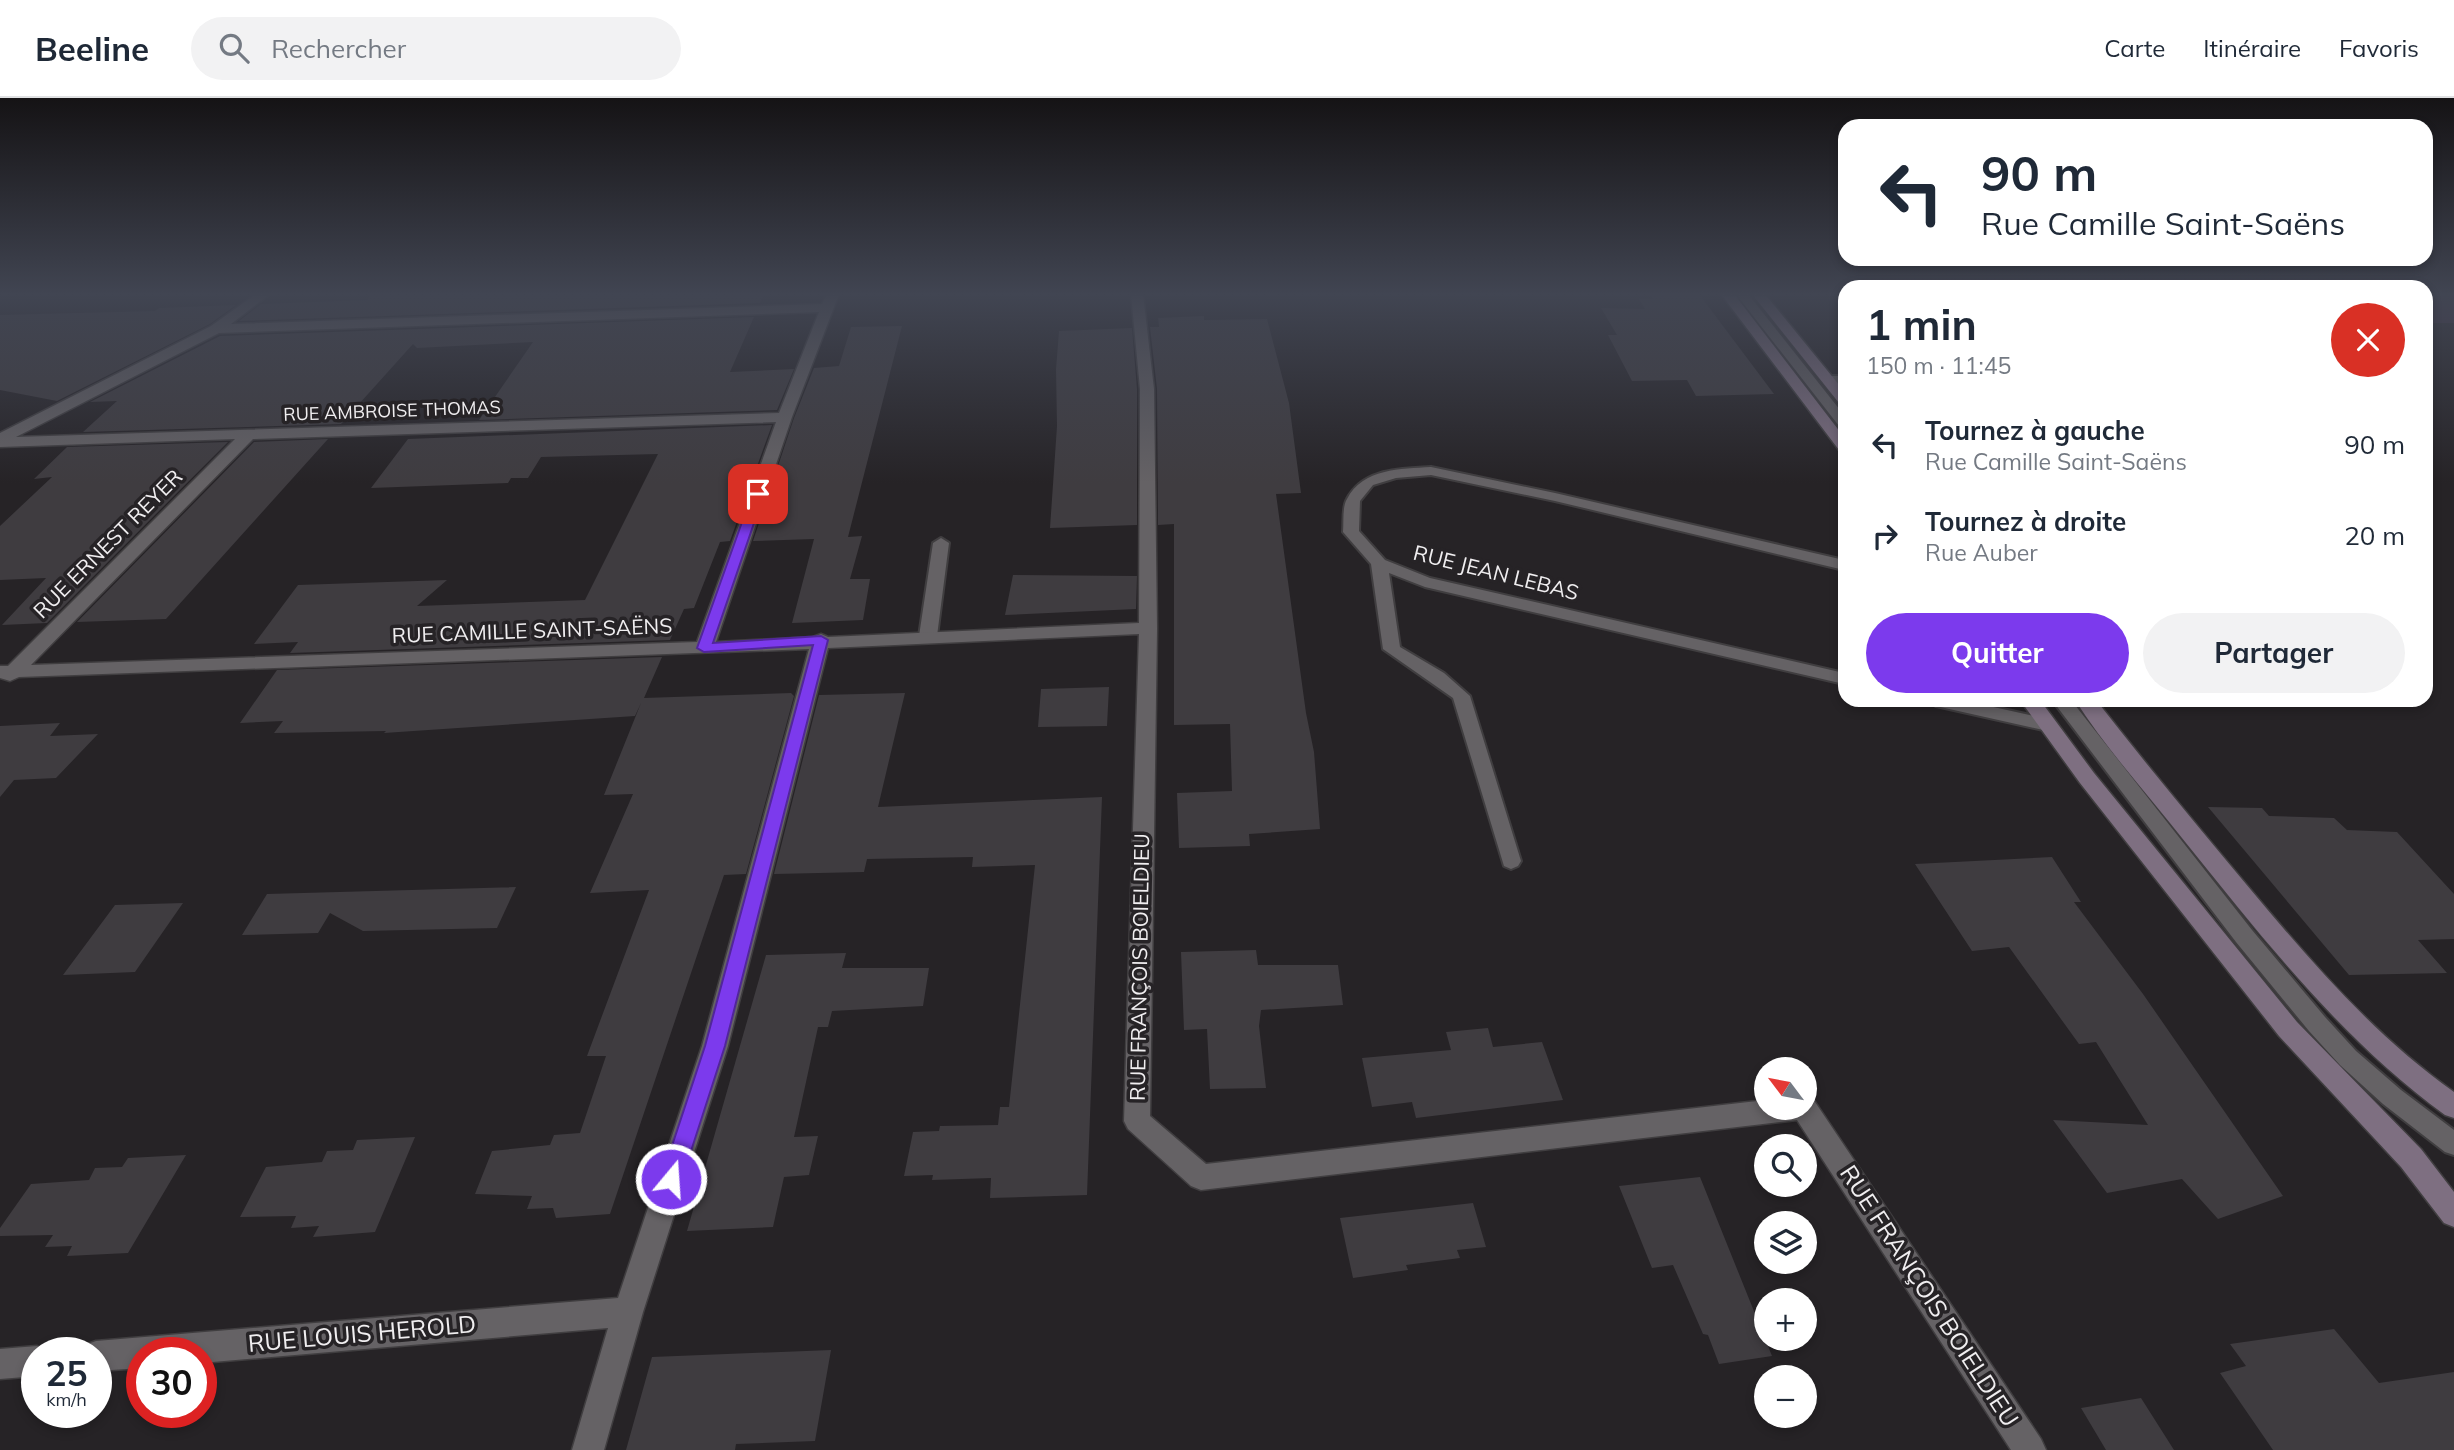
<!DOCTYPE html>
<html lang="fr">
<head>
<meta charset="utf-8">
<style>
	:root { --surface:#fff; --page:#f2f2f3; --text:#1f2937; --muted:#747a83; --line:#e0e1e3; --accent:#7c3aed }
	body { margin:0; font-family:Mulish,sans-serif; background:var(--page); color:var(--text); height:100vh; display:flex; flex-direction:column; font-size:26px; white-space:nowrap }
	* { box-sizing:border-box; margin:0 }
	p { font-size:23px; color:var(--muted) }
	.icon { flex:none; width:38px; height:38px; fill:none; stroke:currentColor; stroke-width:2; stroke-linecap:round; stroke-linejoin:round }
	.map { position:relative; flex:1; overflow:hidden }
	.details { position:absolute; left:1838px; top:182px; width:595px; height:427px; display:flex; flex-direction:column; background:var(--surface); border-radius:21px; box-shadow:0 4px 10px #0003 }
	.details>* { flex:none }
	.hud { position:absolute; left:1838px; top:21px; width:595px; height:147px; border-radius:21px; box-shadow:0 4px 10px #0003; background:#fff; color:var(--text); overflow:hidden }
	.needle { width:46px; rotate:302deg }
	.buttons { position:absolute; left:1754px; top:959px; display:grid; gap:14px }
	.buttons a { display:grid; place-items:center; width:63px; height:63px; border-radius:50%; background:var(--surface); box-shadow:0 4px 10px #0003; font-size:35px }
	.speed { position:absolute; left:21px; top:1239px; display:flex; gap:14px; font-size:35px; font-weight:700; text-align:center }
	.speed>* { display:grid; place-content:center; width:91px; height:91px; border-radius:50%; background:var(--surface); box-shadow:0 4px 10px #0003; line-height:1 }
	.speed small { font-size:18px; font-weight:400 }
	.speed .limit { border:10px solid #d22; background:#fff; color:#111 }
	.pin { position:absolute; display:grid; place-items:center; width:60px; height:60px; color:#fff; margin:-30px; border-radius:14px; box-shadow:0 4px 10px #0006 }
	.me { position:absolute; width:77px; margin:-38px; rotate:18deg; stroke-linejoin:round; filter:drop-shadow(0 0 5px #0008) }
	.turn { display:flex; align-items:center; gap:24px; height:147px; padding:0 28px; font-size:32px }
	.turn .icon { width:91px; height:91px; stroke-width:2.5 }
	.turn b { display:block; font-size:49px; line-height:60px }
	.round { display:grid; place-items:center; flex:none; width:74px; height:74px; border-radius:37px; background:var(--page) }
	.head { display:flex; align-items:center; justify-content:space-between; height:119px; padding:0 28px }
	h1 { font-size:42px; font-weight:700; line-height:52px }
	.primary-button { display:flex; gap:14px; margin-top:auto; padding:14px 28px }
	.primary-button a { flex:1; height:80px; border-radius:42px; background:var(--accent); color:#fff; font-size:28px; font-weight:700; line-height:80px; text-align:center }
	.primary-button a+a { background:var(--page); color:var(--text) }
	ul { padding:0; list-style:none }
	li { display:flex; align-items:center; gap:21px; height:91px; padding:0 28px }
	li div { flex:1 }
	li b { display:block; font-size:26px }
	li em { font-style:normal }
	header { display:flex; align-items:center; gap:42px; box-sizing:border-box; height:98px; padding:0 35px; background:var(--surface); border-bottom:2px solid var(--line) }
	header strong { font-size:33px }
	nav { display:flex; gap:38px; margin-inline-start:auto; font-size:24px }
	.search { width:490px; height:63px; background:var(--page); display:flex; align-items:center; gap:18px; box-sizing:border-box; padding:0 24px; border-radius:38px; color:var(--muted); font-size:26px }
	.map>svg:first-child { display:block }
</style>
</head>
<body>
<header>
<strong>Beeline</strong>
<div class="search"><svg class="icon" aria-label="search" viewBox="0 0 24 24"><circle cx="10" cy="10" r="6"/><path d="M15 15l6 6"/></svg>Rechercher</div>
<nav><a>Carte</a><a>Itinéraire</a><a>Favoris</a></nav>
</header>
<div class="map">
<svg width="2454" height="1352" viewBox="0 0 2454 1352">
	<rect width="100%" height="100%" fill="#262326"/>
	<path fill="#412f45" d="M 2426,196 L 2454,196 L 2454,225 L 2426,225 Z"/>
	<path fill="#3f3c40" d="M 372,196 L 498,198 L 764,196 L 760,205 L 239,223 L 261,206 L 367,202 Z
		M 1650,196 L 1699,196 L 1774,296 L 1696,298 L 1687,282 L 1632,283 L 1608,237 L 1617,237 L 1601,210 L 1645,211 L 1639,201 L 1653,201 Z
		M 236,207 L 210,226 L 57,303 L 0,292 L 0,217 L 155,213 L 159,210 Z
		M 1204,218 L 1204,222 L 1267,221 L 1289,305 L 1301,395 L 1276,396 L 1306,615 L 1314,654 L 1320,731 L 1249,736 L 1250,748 L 1179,750 L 1177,695 L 1232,693 L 1230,626 L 1174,627 L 1174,426 L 1158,427 L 1157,291 L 1150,229 L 1159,229 L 1158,220 Z
		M 754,219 L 730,274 L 794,271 L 777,312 L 479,322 L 533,244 L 417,250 L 413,246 L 341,326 L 83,334 L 117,303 L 90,304 L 220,238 Z
		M 902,228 L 848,439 L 862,438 L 850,481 L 870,481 L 863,522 L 792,525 L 814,441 L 753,443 L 794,320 L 814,270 L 839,268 L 851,229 Z
		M 1132,230 L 1137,291 L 1137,427 L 1050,430 L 1057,328 L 1056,271 L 1059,233 Z
		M 772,327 L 730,443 L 720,444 L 694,510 L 684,511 L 670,542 L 290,555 L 298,544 L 254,546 L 298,487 L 447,482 L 417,508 L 585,502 L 658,356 L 541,359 L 528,380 L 511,380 L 508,385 L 371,390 L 408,341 Z
		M 328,341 L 166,521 L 77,524 L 254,344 Z
		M 228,344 L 47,525 L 2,527 L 46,480 L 0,482 L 0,428 L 52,379 L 34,381 L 67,349 Z
		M 1013,477 L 1137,478 L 1136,511 L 1005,517 Z
		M 662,559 L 644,600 L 791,595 L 794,598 L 746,776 L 724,777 L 610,1116 L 556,1120 L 553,1110 L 527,1111 L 532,1098 L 475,1096 L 492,1053 L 550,1047 L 554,1037 L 580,1035 L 606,958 L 587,958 L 649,792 L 590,795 L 633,696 L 604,697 L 641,605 L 635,618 L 384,635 L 386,633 L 274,635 L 283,623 L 240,625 L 277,572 Z
		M 1109,589 L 1107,628 L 1038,629 L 1041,591 Z
		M 905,595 L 878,709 L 1102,699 L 1087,1097 L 990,1100 L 991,1080 L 932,1082 L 933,1077 L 904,1078 L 913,1034 L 939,1033 L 940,1028 L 998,1027 L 1000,1009 L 1009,1009 L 1035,767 L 972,769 L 973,759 L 867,761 L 864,774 L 774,776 L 819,597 Z
		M 60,625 L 50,638 L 98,636 L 56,680 L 14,682 L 0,699 L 0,628 Z
		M 2208,709 L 2262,710 L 2269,718 L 2334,720 L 2347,732 L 2397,734 L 2454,796 L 2454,841 L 2418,842 L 2447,875 L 2349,877 Z
		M 2052,759 L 2081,804 L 2074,804 L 2143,896 L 2283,1098 L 2218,1121 L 2182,1081 L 2107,1095 L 2053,1022 L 2148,1027 L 2096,944 L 2079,946 L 2009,849 L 1972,853 L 1915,766 Z
		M 516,789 L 497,830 L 363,833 L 330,815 L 318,835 L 242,837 L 267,796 Z
		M 183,805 L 135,874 L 63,877 L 115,807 Z
		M 1256,852 L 1258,867 L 1338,867 L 1343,907 L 1261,912 L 1259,928 L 1266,990 L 1210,991 L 1207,931 L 1184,932 L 1181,854 Z
		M 846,855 L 842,870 L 929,870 L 923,908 L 832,913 L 828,929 L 818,929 L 794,1039 L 818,1038 L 809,1077 L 784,1079 L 773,1129 L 687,1133 L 766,857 Z
		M 1488,930 L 1493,949 L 1542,944 L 1563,1002 L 1416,1020 L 1412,1004 L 1372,1009 L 1362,960 L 1451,952 L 1446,934 Z
		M 415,1039 L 375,1134 L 313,1139 L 319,1128 L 291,1130 L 296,1118 L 240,1119 L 266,1069 L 322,1064 L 327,1053 L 353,1052 L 357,1042 Z
		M 186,1057 L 128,1155 L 67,1158 L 72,1148 L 45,1149 L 53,1137 L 0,1138 L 0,1130 L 31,1086 L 89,1082 L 95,1070 L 122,1069 L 128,1060 Z
		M 1700,1079 L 1772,1258 L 1719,1266 L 1708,1237 L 1703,1236 L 1673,1167 L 1652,1170 L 1619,1088 Z
		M 1473,1105 L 1486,1149 L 1457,1152 L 1460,1160 L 1406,1167 L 1408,1172 L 1353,1180 L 1340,1120 Z
		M 2334,1231 L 2379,1285 L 2454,1274 L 2454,1352 L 2273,1352 L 2220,1275 L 2246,1268 L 2230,1246 Z
		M 831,1252 L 815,1343 L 736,1346 L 735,1352 L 626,1352 L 652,1259 Z
		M 2141,1300 L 2174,1352 L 2106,1352 L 2081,1310 Z"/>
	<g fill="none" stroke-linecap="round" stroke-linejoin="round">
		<g stroke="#403e40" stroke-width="4">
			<path id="lane" d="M 1736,196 L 1748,196 L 1844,317 L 1844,329 L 1839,328 Z
				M 1844,278 L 1844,286 L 1828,286 L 1821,282 L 1828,278 Z
				M 1431,369 L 1555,395 L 1844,462 L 1844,472 L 1555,403 L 1431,377 L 1396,380 L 1373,387 L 1360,403 L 1359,433 L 1385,462 L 1430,480 L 1844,575 L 1844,586 L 1425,489 L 1389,475 L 1400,549 L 1444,575 L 1470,598 L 1521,763 L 1518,768 L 1511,771 L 1504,768 L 1453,600 L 1383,551 L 1371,466 L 1343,434 C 1344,424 1342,409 1347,401 C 1363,370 1401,371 1431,369 Z
				M 941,440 L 949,445 L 937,538 L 928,543 L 919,538 L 933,445 Z
				M 1927,602 L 1962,602 L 2048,621 L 2057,627 L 2048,633 L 1936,608 Z
				M 2052,602 L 2071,602 L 2252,832 L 2325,919 L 2356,953 L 2401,992 L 2454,1032 L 2454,1057 L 2445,1054 L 2383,1006 L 2340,967 L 2309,933 L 2236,844 Z"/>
		</g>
		<g stroke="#403e40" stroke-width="3">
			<path id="street" d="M 256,196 L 270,196 L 231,226 L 822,206 L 827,196 L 839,196 L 792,319 L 716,544 L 813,539 L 821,536 L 828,539 L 1139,525 L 1140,291 L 1131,196 L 1143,196 L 1154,291 L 1157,530 L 1150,1018 L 1206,1066 L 1766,1002 L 1766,1010 L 1804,1010 L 1804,998 L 1813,1001 L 2041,1341 L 2046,1352 L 2011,1352 L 1797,1022 L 1201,1092 L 1191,1088 L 1128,1031 L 1124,1023 L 1139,536 L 828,550 L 728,948 L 643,1214 L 604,1352 L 572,1352 L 608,1230 L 201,1265 L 201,1255 L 142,1255 L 142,1270 L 96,1273 L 96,1255 L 82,1255 L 85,1247 L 96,1243 L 618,1200 L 702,948 L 809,551 L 19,579 L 10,583 L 0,580 L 0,568 L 8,568 L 235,341 L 0,349 L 0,335 L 211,228 ZM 819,214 L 779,315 L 16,339 L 219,235 ZM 776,324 L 697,544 L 31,567 L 253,341 Z
				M 37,1248 L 49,1255 L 37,1255 L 37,1278 L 0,1281 L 0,1251 Z"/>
		</g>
		<g stroke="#403e40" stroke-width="3">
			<path id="secondary" d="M 1721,196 L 1734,196 L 1844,339 L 1844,354 L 1839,352 Z
				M 1752,196 L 1765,196 L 1844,293 L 1844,306 L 1839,305 Z
				M 2020,602 L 2040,602 L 2094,675 L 2297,924 L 2421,1051 L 2454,1094 L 2454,1129 L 2444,1125 L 2401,1069 L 2279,938 L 2080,685 Z
				M 2075,602 L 2096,602 C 2146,666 2198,729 2251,792 C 2313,866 2375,938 2454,994 L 2454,1020 L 2445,1017 C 2342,942 2265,843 2186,745 C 2149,698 2107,652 2075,602 Z"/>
		</g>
		<use href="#lane" fill="#656265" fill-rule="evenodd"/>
		<use href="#street" fill="#656265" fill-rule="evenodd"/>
		<use href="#secondary" fill="#7e6f81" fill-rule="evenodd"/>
	</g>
	<linearGradient id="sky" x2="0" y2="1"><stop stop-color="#151315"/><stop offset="0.51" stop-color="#414552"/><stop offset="1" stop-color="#414552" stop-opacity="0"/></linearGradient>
	<rect width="2454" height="385" fill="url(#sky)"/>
	<path fill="#7c3aed" stroke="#51269a" stroke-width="2" d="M 758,392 L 764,396 L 713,545 L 821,538 L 828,542 L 725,948 L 682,1081 L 679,1088 L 671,1090 L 664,1088 L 661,1081 L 705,948 L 813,547 L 704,554 L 697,550 L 752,396 Z"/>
	<g text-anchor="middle" stroke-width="7" stroke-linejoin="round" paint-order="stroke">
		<g font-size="18" fill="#f0eef0" stroke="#262326">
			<text transform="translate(392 313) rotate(-2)" y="6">RUE AMBROISE THOMAS</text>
		</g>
		<g font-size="21" fill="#f0eef0" stroke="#262326">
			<text transform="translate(108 446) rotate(-45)" y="7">RUE ERNEST REYER</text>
			<text transform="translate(1496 475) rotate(14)" y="7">RUE JEAN LEBAS</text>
			<text transform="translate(532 533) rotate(-2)" y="7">RUE CAMILLE SAINT-SAËNS</text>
			<text transform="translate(1140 869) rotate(-89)" y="7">RUE FRANÇOIS BOIELDIEU</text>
		</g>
		<g font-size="24" fill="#f0eef0" stroke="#262326">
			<text transform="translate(1929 1198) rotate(57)" y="8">RUE FRANÇOIS BOIELDIEU</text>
			<text transform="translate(362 1236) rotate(-5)" y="8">RUE LOUIS HEROLD</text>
		</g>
	</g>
</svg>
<div class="buttons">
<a><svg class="needle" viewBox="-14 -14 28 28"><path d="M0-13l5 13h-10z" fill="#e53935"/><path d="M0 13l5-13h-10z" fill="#747a83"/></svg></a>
<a><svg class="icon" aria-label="search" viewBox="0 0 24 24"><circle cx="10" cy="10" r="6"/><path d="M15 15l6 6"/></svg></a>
<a><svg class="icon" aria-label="layers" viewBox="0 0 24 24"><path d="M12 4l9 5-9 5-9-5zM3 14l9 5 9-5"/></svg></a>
<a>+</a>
<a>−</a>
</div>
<div class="speed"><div>25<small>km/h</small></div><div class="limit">30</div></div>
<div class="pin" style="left:758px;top:396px;background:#d93025"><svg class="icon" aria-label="arrive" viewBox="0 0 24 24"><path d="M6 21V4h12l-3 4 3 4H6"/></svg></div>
<svg class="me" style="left:671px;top:1081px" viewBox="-20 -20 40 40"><circle r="17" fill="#7c3aed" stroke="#fff" stroke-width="3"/><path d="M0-11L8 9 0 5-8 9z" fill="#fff"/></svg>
<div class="hud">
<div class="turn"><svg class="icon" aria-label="left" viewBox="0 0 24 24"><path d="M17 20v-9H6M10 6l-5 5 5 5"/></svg><div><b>90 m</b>Rue Camille Saint-Saëns</div></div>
</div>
<section class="details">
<div class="head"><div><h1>1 min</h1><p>150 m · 11:45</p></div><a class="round" style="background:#d93025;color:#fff"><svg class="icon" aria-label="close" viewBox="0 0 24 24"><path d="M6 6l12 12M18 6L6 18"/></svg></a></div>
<ul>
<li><svg class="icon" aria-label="left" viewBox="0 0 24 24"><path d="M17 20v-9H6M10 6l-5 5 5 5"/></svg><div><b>Tournez à gauche</b><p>Rue Camille Saint-Saëns</p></div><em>90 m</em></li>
<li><svg class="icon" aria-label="right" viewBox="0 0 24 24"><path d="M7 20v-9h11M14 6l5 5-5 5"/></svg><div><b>Tournez à droite</b><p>Rue Auber</p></div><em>20 m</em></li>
</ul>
<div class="primary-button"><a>Quitter</a><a>Partager</a></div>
</section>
</div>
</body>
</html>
